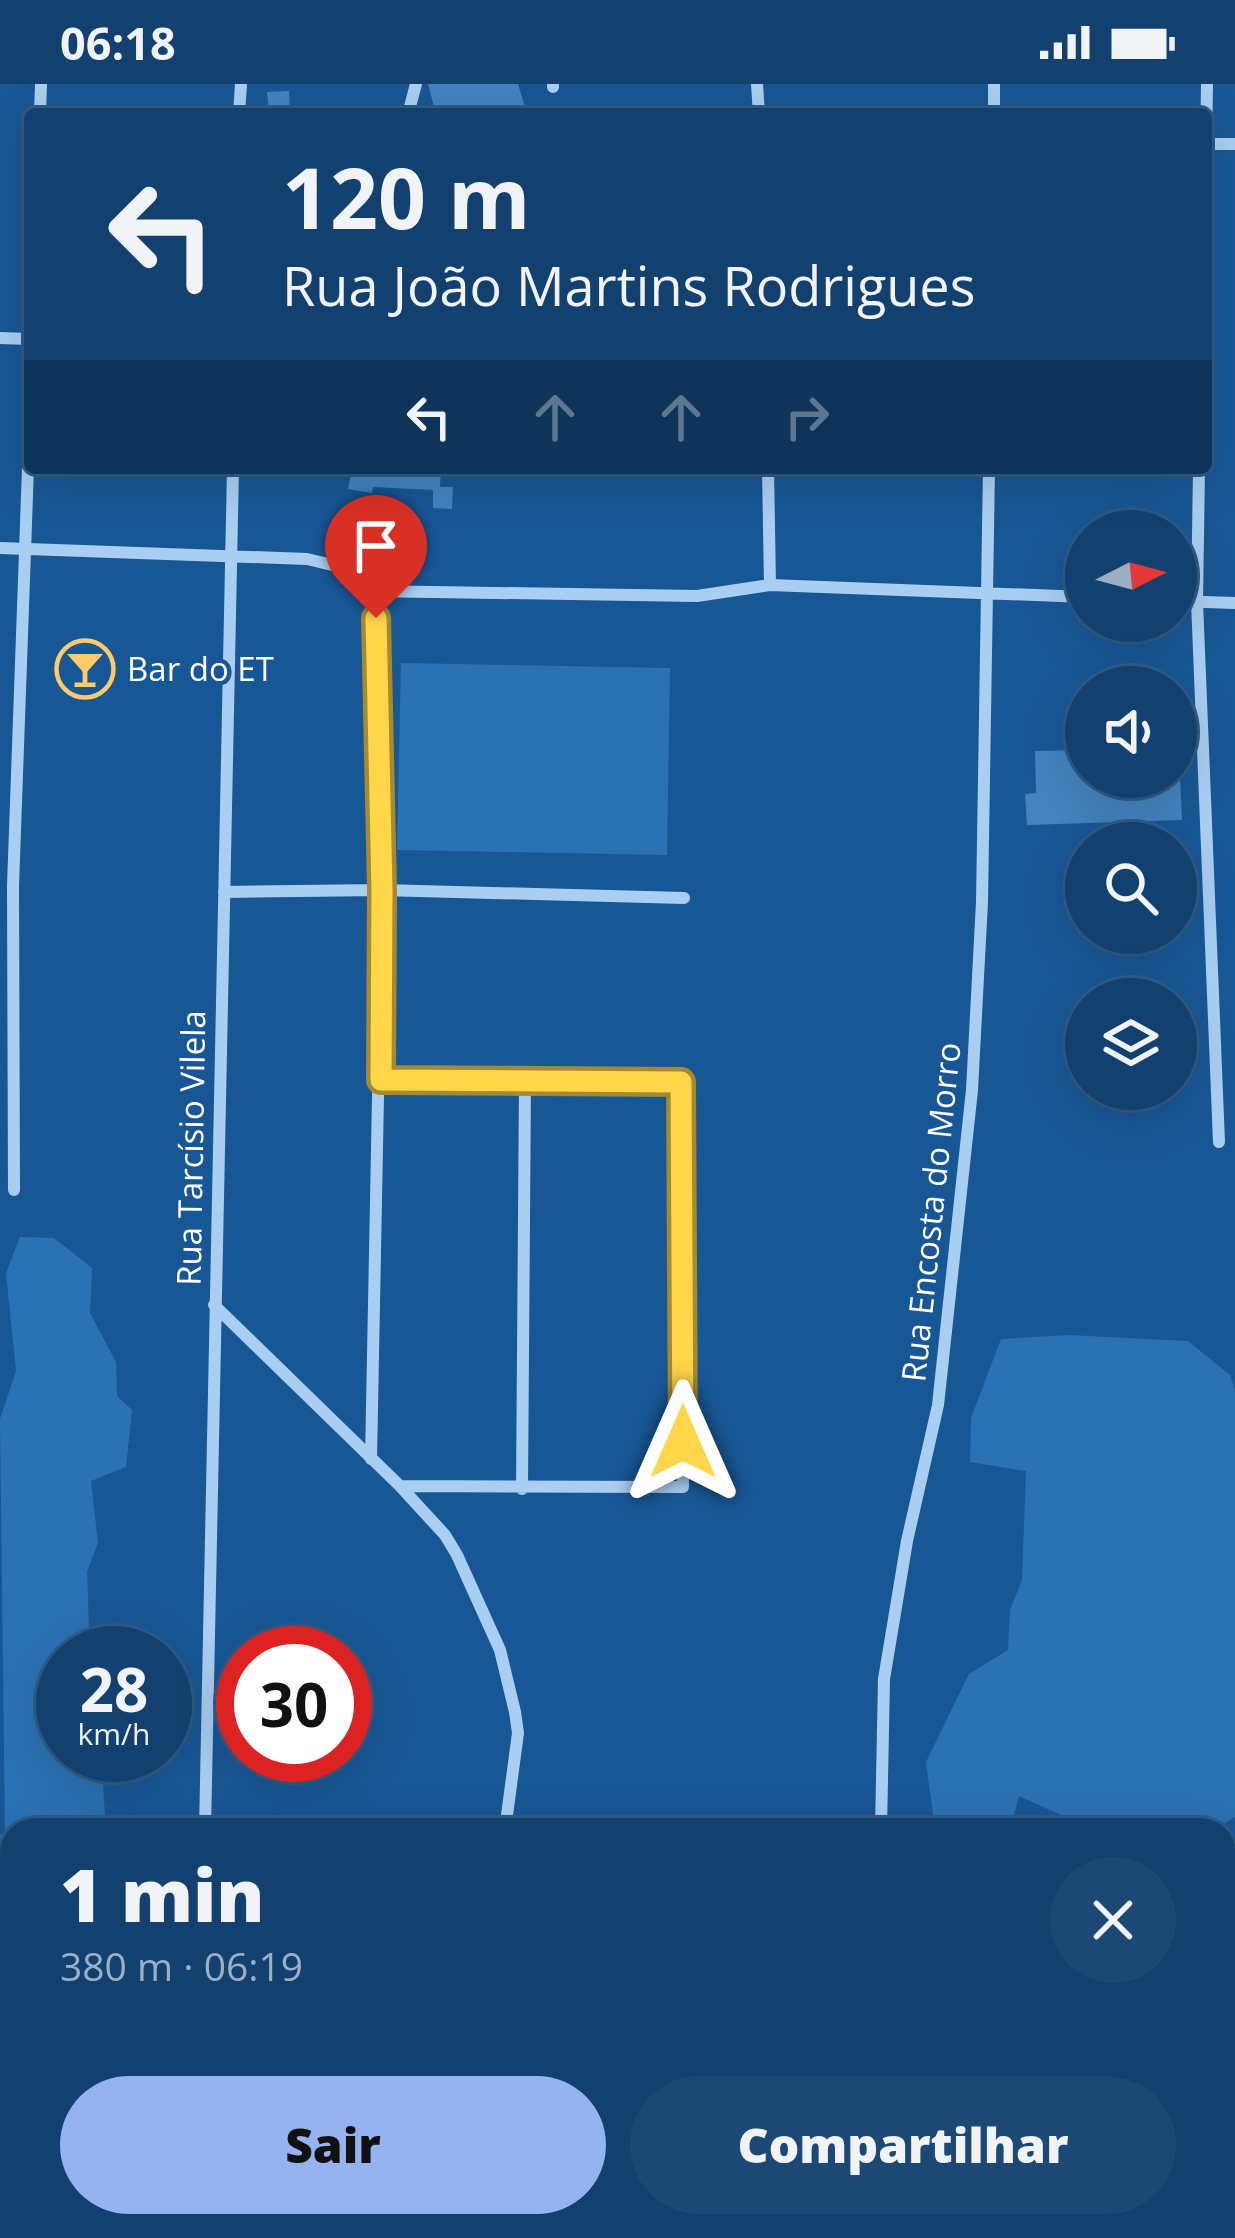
<!DOCTYPE html>
<html lang="pt">
<head>
<meta charset="utf-8">
<style>
	:root { --surface:#124170; --page:#1b4875; --text:#f1f3f6; --muted:#9cafc3; --line:#315a83; --accent:#95b2f1 }
	body { margin:0; font-family:"Open Sans",sans-serif; background:var(--page); color:var(--text); height:100vh; display:flex; flex-direction:column; font-size:45px; white-space:nowrap }
	* { box-sizing:border-box; margin:0 }
	p { font-size:39px; color:var(--muted) }
	.icon { flex:none; width:66px; height:66px; fill:none; stroke:currentColor; stroke-width:2; stroke-linecap:round; stroke-linejoin:round }
	.map { position:relative; flex:1; overflow:hidden }
	.side { position:absolute; left:0px; top:1734px; width:1236px; height:420px; display:flex; flex-direction:column; background:var(--surface); border-radius:36px 36px 0 0; box-shadow:0 12px 48px #0002,0 0 0 3px var(--line) }
	.side>* { flex:none }
	.banner { position:absolute; left:24px; top:24px; width:1188px; height:366px; border-radius:12px; box-shadow:0 12px 48px #0002,0 0 0 3px var(--line); background:#124170; color:var(--text); overflow:hidden }
	.needle { width:78px; rotate:84deg }
	.buttons { position:absolute; left:1065px; top:426px; display:grid; gap:24px }
	.buttons a { display:grid; place-items:center; width:132px; height:132px; border-radius:50%; background:var(--surface); box-shadow:0 12px 48px #0002,0 0 0 3px var(--line); font-size:60px }
	.speed { position:absolute; left:36px; top:1542px; display:flex; gap:24px; font-size:60px; font-weight:700; text-align:center }
	.speed>* { display:grid; place-content:center; width:156px; height:156px; border-radius:50%; background:var(--surface); box-shadow:0 12px 48px #0002,0 0 0 3px var(--line); line-height:1 }
	.speed small { font-size:30px; font-weight:400 }
	.speed .limit { border:18px solid #d22; background:#fff; color:#111 }
	.pin { position:absolute; display:grid; place-items:center; width:102px; height:102px; color:#fff; margin:-123px -51px; border-radius:50% 50% 50% 0; rotate:-45deg; box-shadow:0 0 12px #0007 }
	.pin .icon { rotate:45deg }
	.me { position:absolute; width:132px; margin:-66px; rotate:0deg; stroke-linejoin:round; filter:drop-shadow(0 0 9px #0008) }
	.turn { display:flex; align-items:center; gap:42px; height:252px; padding:0 60px; font-size:54px }
	.turn .icon { width:156px; height:156px; stroke-width:2.5 }
	.turn b { display:block; font-size:84px; line-height:102px }
	.lanes { display:flex; align-items:center; height:114px; padding:0 60px; background:#0003; justify-content:center; gap:60px; direction:ltr }
	.lanes .off { opacity:.35 }
	.round { display:grid; place-items:center; flex:none; width:126px; height:126px; border-radius:63px; background:var(--page) }
	.head { display:flex; align-items:center; justify-content:space-between; height:204px; padding:0 60px }
	h1 { font-size:72px; font-weight:800; line-height:90px }
	.cta { display:flex; gap:24px; margin-top:auto; padding:24px 60px }
	.cta a { flex:1; height:138px; border-radius:72px; background:var(--accent); color:#111; font-size:48px; font-weight:800; line-height:138px; text-align:center }
	.cta a+a { background:var(--page); color:var(--text) }
	.status { display:flex; justify-content:space-between; align-items:center; height:84px; padding:0 60px; background:var(--surface); direction:ltr }
	.status svg { height:33px; fill:currentColor }
	.map>svg:first-child { display:block }
</style>
</head>
<body>
<div class="status"><b>06:18</b><svg viewBox="0 0 49 12"><path d="M0 12V9h3v3zM5 12V6h3v6zM10 12V3h3v9zM15 12V0h3v12zM26 1h20v11H26zM47 4h2v5h-2z"/></svg></div>
<div class="map">
<svg width="1235" height="2154" viewBox="0 0 1235 2154">
	<rect width="100%" height="100%" fill="#185795"/>
	<path fill="#2b72b4" d="M 401,579 L 670,584 L 667,771 L 397,766 Z
		M 20,1153 L 54,1154 L 92,1184 L 90,1229 L 116,1278 L 117,1312 L 132,1326 L 126,1383 L 91,1397 L 98,1459 L 87,1487 L 89,1544 L 127,1550 L 126,1569 L 63,1569 L 63,1671 L 125,1671 L 128,1688 L 103,1701 L 106,1746 L 12,1746 L 12,2055 L 0,2053 L 0,1751 L 5,1750 L 0,1335 L 16,1287 L 6,1189 Z
		M 1068,1251 L 1188,1257 L 1230,1291 L 1235,1306 L 1235,1733 L 1214,1746 L 1068,1746 L 1061,1731 L 1019,1712 L 1010,1746 L 937,1746 L 934,1738 L 926,1678 L 969,1590 L 1008,1566 L 1010,1526 L 1022,1496 L 1026,1387 L 970,1378 L 971,1334 L 1001,1255 Z
		M 1235,1894 L 1235,2154 L 1234,2154 L 1221,2142 L 1224,2142 L 1224,1896 Z"/>
	<path fill="#4483be" d="M 428,0 L 518,0 L 527,30 L 436,30 Z
		M 289,7 L 290,30 L 269,30 L 267,8 Z
		M 352,384 L 400,390 L 400,384 L 441,384 L 440,403 L 453,403 L 452,425 L 433,424 L 433,406 L 373,403 L 372,409 L 348,405 Z
		M 75,564 L 109,565 L 109,598 L 62,598 L 62,571 L 75,572 Z
		M 1086,666 L 1086,693 L 1180,693 L 1182,736 L 1027,741 L 1025,710 L 1036,709 L 1035,667 Z"/>
	<g fill="none" stroke-linecap="round" stroke-linejoin="round">
		<path stroke="#a9cef1" stroke-width="12" d="M 757,0 L 759,30
			M 553,3 L 553,0
			M 40,30 L 41,0
			M 239,30 L 241,0
			M 408,30 L 416,0
			M 994,30 L 994,0
			M 1206,60 L 1235,60
			M 1206,64 L 1207,0
			M 0,254 L 30,255
			M 768,384 L 770,501
			M 1199,384 L 1197,518 L 1219,1058
			M 0,464 L 307,475 L 345,484 L 370,507
			M 370,507 L 376,534 L 382,806 L 371,1375
			M 370,507 L 697,512 L 770,501 L 1086,513
			M 1176,517 L 1235,519
			M 224,808 L 382,806 L 684,814
			M 381,996 L 681,998 L 683,1403 L 400,1402
			M 14,1106 L 13,802 L 30,328
			M 214,1221 L 400,1402 L 445,1451 L 457,1471 L 500,1566 L 515,1628 L 518,1649 L 505,1746
			M 522,1405 L 525,997
			M 205,1746 L 233,384
			M 881,1746 L 884,1595 L 907,1457 L 938,1321 L 972,1006 L 982,818 L 989,384
			M 920,2142 L 925,2154
			M 198,2154 L 198,2142"/>
	</g>
	<g fill="none" stroke-linecap="round" stroke-linejoin="round">
		<g stroke="#a68a30" stroke-width="30">
			<path id="route" d="M 376,534 L 382,806 L 381,996 L 681,998 L 683,1358"/>
		</g>
		<use href="#route" stroke="#ffd54a" stroke-width="21"/>
	</g>
	<defs>
		<g id="bar-ring" transform="scale(3)"><circle r="9.5" fill="#185795" stroke="#ffca69" stroke-width="1.5"/><path d="M-6-5H6L.8 .8V4.5H3.5V6h-7V4.5H-.8V.8Z" fill="#ffca69"/></g>
	</defs>
	<g fill-rule="evenodd">
		<use href="#bar-ring" x="85" y="585"/>
	</g>
	<g text-anchor="middle" stroke-width="9" stroke-linejoin="round" paint-order="stroke">
		<g font-size="33" fill="#fff" stroke="#185795" text-anchor="start">
			<text x="127" y="597">Bar do ET</text>
		</g>
		<g font-size="33" fill="#fff" stroke="#185795">
			<text transform="translate(191 1064) rotate(-89)" y="12">Rua Tarcísio Vilela</text>
			<text transform="translate(931 1128) rotate(-84)" y="12">Rua Encosta do Morro</text>
		</g>
	</g>
</svg>
<div class="buttons">
<a><svg class="needle" viewBox="-14 -14 28 28"><path d="M0-13l5 13h-10z" fill="#e53935"/><path d="M0 13l5-13h-10z" fill="#9cafc3"/></svg></a>
<a><svg class="icon" aria-label="sound" viewBox="0 0 24 24"><path d="M4 9h4l5-4v14l-5-4H4zM17 9q2 3 0 6"/></svg></a>
<a><svg class="icon" aria-label="search" viewBox="0 0 24 24"><circle cx="10" cy="10" r="6"/><path d="M15 15l6 6"/></svg></a>
<a><svg class="icon" aria-label="layers" viewBox="0 0 24 24"><path d="M12 4l9 5-9 5-9-5zM3 14l9 5 9-5"/></svg></a>
</div>
<div class="speed"><div>28<small>km/h</small></div><div class="limit">30</div></div>
<div class="pin" style="left:376px;top:534px;background:#d93025"><svg class="icon" aria-label="arrive" viewBox="0 0 24 24"><path d="M6 21V4h12l-3 4 3 4H6"/></svg></div>
<svg class="me" style="left:683px;top:1358px" viewBox="-20 -20 40 40"><path d="M0-17L14 15 0 8-14 15z" fill="#ffd54a" stroke="#fff" stroke-width="4"/></svg>
<div class="banner">
<div class="turn"><svg class="icon" aria-label="left" viewBox="0 0 24 24"><path d="M17 20v-9H6M10 6l-5 5 5 5"/></svg><div><b>120 m</b>Rua João Martins Rodrigues</div></div>
<div class="lanes"><svg class="icon" aria-label="left" viewBox="0 0 24 24"><path d="M17 20v-9H6M10 6l-5 5 5 5"/></svg><svg class="icon off" aria-label="ahead" viewBox="0 0 24 24"><path d="M12 20V5M6 11l6-6 6 6"/></svg><svg class="icon off" aria-label="ahead" viewBox="0 0 24 24"><path d="M12 20V5M6 11l6-6 6 6"/></svg><svg class="icon off" aria-label="right" viewBox="0 0 24 24"><path d="M7 20v-9h11M14 6l5 5-5 5"/></svg></div>
</div>
<section class="side">
<div class="head"><div><h1>1 min</h1><p>380 m · 06:19</p></div><a class="round"><svg class="icon" aria-label="close" viewBox="0 0 24 24"><path d="M6 6l12 12M18 6L6 18"/></svg></a></div>
<div class="cta"><a>Sair</a><a>Compartilhar</a></div>
</section>
</div>
</body>
</html>
